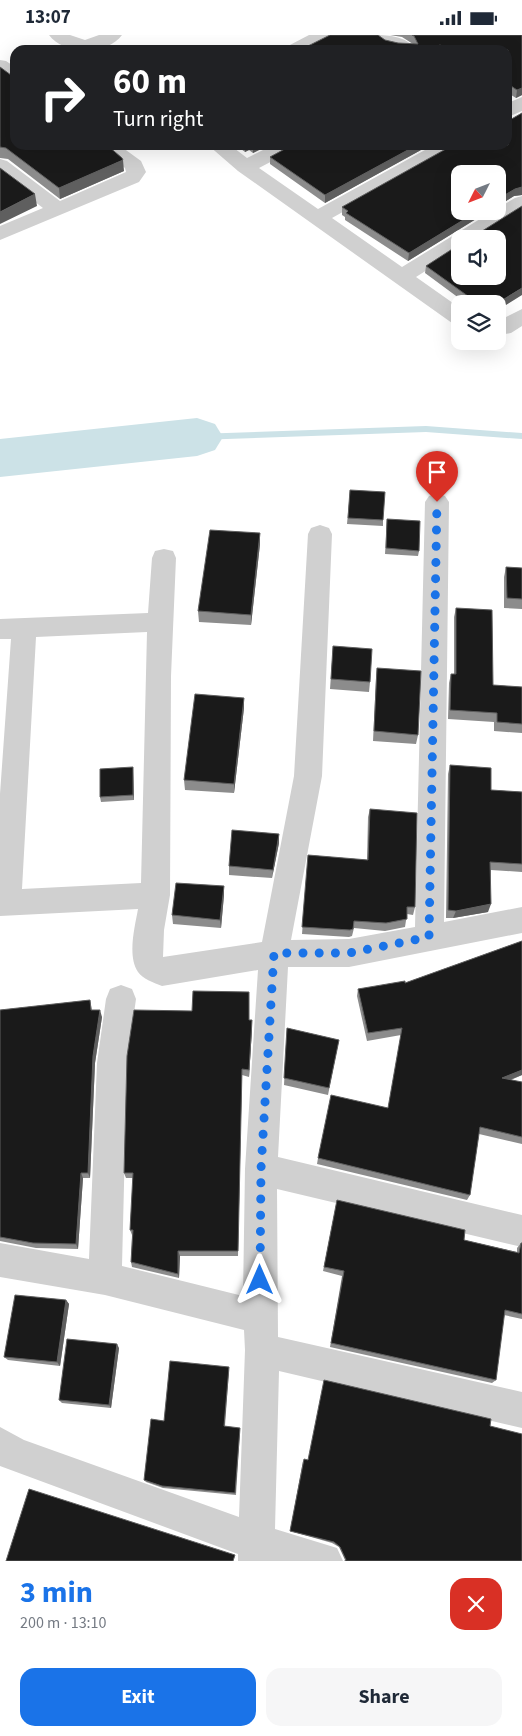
<!DOCTYPE html>
<html lang="en">
<head>
<meta charset="utf-8">
<style>
	:root { --surface:#fff; --page:#f6f6f7; --text:#1f2937; --muted:#747a83; --accent:#1a73e8 }
	body { margin:0; font-family:"Source Sans 3",sans-serif; background:var(--page); color:var(--text); height:100vh; display:flex; flex-direction:column; font-size:19px; white-space:nowrap }
	* { box-sizing:border-box; margin:0 }
	p { font-size:16px; color:var(--muted) }
	.icon { flex:none; width:28px; height:28px; fill:none; stroke:currentColor; stroke-width:2; stroke-linecap:round; stroke-linejoin:round }
	.map { position:relative; height:1526px; overflow:hidden }
	.side { display:flex; flex-direction:column; background:var(--surface); flex:1 }
	.side>* { flex:none }
	.guide { position:absolute; left:10px; top:10px; width:502px; height:105px; border-radius:15px; box-shadow:0 5px 20px #0002; background:#202124; color:#fff; overflow:hidden }
	.needle { width:32px; rotate:228deg }
	.controls { position:absolute; left:451px; top:130px; display:grid; gap:10px }
	.controls a { display:grid; place-items:center; width:55px; height:55px; border-radius:10px; background:var(--surface); box-shadow:0 5px 20px #0002; font-size:25px }
	.pin { position:absolute; display:grid; place-items:center; width:42px; height:42px; color:#fff; margin:-51px -21px; border-radius:50% 50% 50% 0; rotate:-45deg; box-shadow:0 0 5px #0007 }
	.pin .icon { rotate:45deg }
	.me { position:absolute; width:55px; margin:-28px; rotate:0deg; stroke-linejoin:round; filter:drop-shadow(0 0 4px #0008) }
	.turn { display:flex; align-items:center; gap:18px; height:105px; padding:0 20px; font-size:22px }
	.turn .icon { width:65px; height:65px; stroke-width:2.5 }
	.turn b { display:block; font-size:35px; line-height:42px }
	.round { display:grid; place-items:center; flex:none; width:52px; height:52px; border-radius:15px; background:var(--page) }
	.headline { display:flex; align-items:center; justify-content:space-between; height:85px; padding:0 20px }
	h1 { font-size:30px; font-weight:700; line-height:38px; color:var(--accent) }
	.action { display:flex; gap:10px; margin-top:auto; padding:10px 20px }
	.action a { flex:1; height:58px; border-radius:15px; background:var(--accent); color:#fff; font-size:20px; font-weight:700; line-height:58px; text-align:center }
	.action a+a { background:var(--page); color:var(--text) }
	.status { display:flex; justify-content:space-between; align-items:center; height:35px; padding:0 25px; background:var(--surface); direction:ltr }
	.status svg { height:14px; fill:currentColor }
	.map>svg:first-child { display:block }
</style>
</head>
<body>
<div class="status"><b>13:07</b><svg viewBox="0 0 49 12"><path d="M0 12V9h3v3zM5 12V6h3v6zM10 12V3h3v9zM15 12V0h3v12zM26 1h20v11H26zM47 4h2v5h-2z"/></svg></div>
<div class="map">
<svg width="522" height="1526" viewBox="0 0 522 1526">
	<rect width="100%" height="100%" fill="#fff"/>
	<g fill="none" stroke-linecap="round" stroke-linejoin="round">
		<path fill="#cce2e7" fill-rule="evenodd" d="M 426,391 L 522,398 L 522,404 L 426,397 L 197,405 L 193,402 L 197,399 Z"/>
		<path fill="#cce2e7" fill-rule="evenodd" d="M 197,383 L 215,389 L 223,402 L 215,415 L 197,421 L 0,442 L 0,404 Z"/>
		<path fill="#d0d0d0" fill-rule="evenodd" d="M 49,0 L 70,0 L 85,5 L 99,0 L 122,0 C 108,20 63,20 49,0 Z
			M 309,0 L 332,0 C 322,15 301,15 285,15 L 288,11 Z
			M 371,0 C 387,0 406,0 416,15 C 400,15 381,15 371,0 Z
			M 0,25 L 6,26 L 15,32 L 15,47 L 8,45 L 0,39 Z
			M 522,62 L 522,76 L 508,82 L 508,68 Z
			M 97,110 L 119,110 L 141,126 L 146,137 L 139,147 L 0,205 L 0,191 L 43,173 L 0,140 L 0,124 L 7,126 L 60,166 L 126,137 L 125,133 Z
			M 208,110 L 230,110 L 247,123 L 273,110 L 298,110 L 295,114 L 259,133 L 318,174 L 434,110 L 458,110 L 455,114 L 332,183 L 402,232 L 493,176 L 498,176 L 498,173 L 515,163 L 522,161 L 522,176 L 477,204 L 460,204 L 460,214 L 416,242 L 460,273 L 460,290 L 452,288 L 238,136 Z
			M 522,274 L 522,291 L 511,298 L 498,300 L 498,286 Z
			M 437,458 L 445,461 L 449,467 L 444,887 L 522,872 L 522,898 L 349,932 L 288,932 L 278,1122 L 522,1180 L 522,1212 L 277,1154 L 278,1302 L 522,1357 L 522,1393 L 279,1336 L 275,1494 L 337,1513 L 343,1526 L 238,1526 L 238,1519 L 0,1431 L 0,1392 L 24,1405 L 239,1482 L 245,1315 L 244,1295 L 105,1260 L 0,1242 L 0,1208 L 89,1224 L 97,1028 L 106,964 L 110,954 L 121,950 L 132,954 L 136,964 L 127,1028 L 122,1231 L 243,1261 L 245,1134 L 258,935 L 162,951 C 154,948 143,944 138,937 C 127,921 135,891 138,874 L 0,881 L 0,759 L 11,604 L 0,604 L 0,584 L 148,578 L 152,523 L 155,516 L 164,514 L 173,516 L 176,523 L 171,641 L 170,860 L 164,895 L 163,922 L 262,907 L 294,741 L 308,499 L 311,493 L 320,490 L 329,493 L 332,499 L 322,741 L 291,905 L 349,904 L 415,892 L 425,467 L 429,461 ZM 147,597 L 141,848 L 22,854 L 36,602 Z"/>
	</g>
	<path fill="#8c8c8c" d="M 390,0 L 522,0 L 522,60 L 516,63 L 508,58 L 508,15 L 300,15 L 385,5 L 398,8 L 413,9 L 402,2 Z
		M 0,32 L 124,136 L 60,164 L 8,124 L 0,123 Z
		M 522,78 L 522,160 L 514,161 L 498,171 L 498,139 L 460,176 L 489,176 L 408,226 L 345,185 L 345,182 L 342,180 L 342,172 L 508,110 Z
		M 236,110 L 269,110 L 253,118 L 249,115 L 245,117 Z
		M 292,110 L 430,110 L 325,168 L 270,129 L 270,122 Z
		M 479,198 L 498,269 L 467,269 L 425,238 L 426,231 Z
		M 350,455 L 383,485 L 383,491 L 347,489 Z
		M 387,484 L 419,516 L 418,521 L 385,519 Z
		M 260,498 L 260,509 L 251,590 L 199,587 L 198,576 Z
		M 506,532 L 522,533 L 522,574 L 504,573 L 504,542 Z
		M 456,573 L 493,650 L 522,652 L 522,698 L 494,696 L 494,687 L 448,684 L 449,648 L 451,639 L 454,639 L 454,582 Z
		M 333,611 L 370,647 L 369,657 L 330,654 Z
		M 377,633 L 418,700 L 416,709 L 373,706 L 376,643 Z
		M 244,663 L 244,673 L 234,758 L 185,755 L 184,745 Z
		M 450,730 L 491,755 L 522,757 L 522,837 L 491,835 L 488,877 L 453,883 L 446,883 L 448,739 Z
		M 133,732 L 134,765 L 101,767 L 100,762 Z
		M 370,774 L 415,872 L 413,880 L 407,879 L 405,892 L 385,896 L 354,893 L 352,901 L 349,902 L 302,899 L 308,820 L 367,825 L 368,782 Z
		M 279,799 L 279,808 L 272,843 L 229,840 L 229,831 Z
		M 224,851 L 224,860 L 221,893 L 173,889 L 172,880 Z
		M 522,906 L 522,1040 L 511,1045 L 522,1047 L 522,1109 L 479,1099 L 470,1160 L 467,1165 L 317,1129 L 318,1123 L 388,1073 L 401,1000 L 367,1006 L 357,961 L 358,954 L 405,948 Z
		M 90,965 L 92,975 L 102,982 L 95,1028 L 90,1143 L 83,1143 L 78,1214 L 36,1213 L 0,1206 L 0,975 Z
		M 192,976 L 249,985 L 252,993 L 249,1042 L 242,1040 L 238,1221 L 180,1221 L 179,1243 L 132,1232 L 131,1227 L 132,1200 L 130,1195 L 133,1143 L 126,1143 L 124,1138 Z
		M 287,993 L 339,1005 L 328,1060 L 284,1050 Z
		M 337,1165 L 464,1205 L 517,1217 L 517,1213 L 521,1208 L 522,1208 L 522,1284 L 504,1280 L 496,1345 L 492,1348 L 330,1312 L 342,1241 L 323,1236 Z
		M 66,1265 L 69,1269 L 60,1331 L 8,1325 L 4,1322 Z
		M 119,1313 L 111,1373 L 62,1368 L 59,1365 Z
		M 229,1335 L 225,1391 L 240,1395 L 236,1460 L 163,1453 L 146,1447 L 144,1445 L 164,1386 Z
		M 490,1391 L 522,1526 L 344,1526 L 345,1525 L 339,1512 L 332,1508 L 290,1496 L 303,1426 Z"/>
	<path fill="#5f5f5f" d="M 440,10 L 440,15 L 430,15 Z
		M 522,53 L 522,60 L 516,63 L 517,55 Z
		M 245,110 L 249,110 L 249,115 L 245,117 Z
		M 253,110 L 269,110 L 253,118 Z
		M 417,110 L 430,110 L 325,168 L 325,160 Z
		M 123,125 L 124,136 L 60,164 L 59,153 Z
		M 522,152 L 522,160 L 514,161 L 498,171 L 498,164 L 515,154 Z
		M 35,159 L 37,171 L 0,189 L 0,177 Z
		M 478,176 L 489,176 L 408,226 L 409,218 Z
		M 522,253 L 522,260 L 498,275 L 498,269 L 496,269 Z
		M 260,498 L 260,509 L 251,590 L 251,580 Z
		M 244,663 L 244,673 L 234,758 L 234,749 Z
		M 133,732 L 133,737 L 134,765 L 133,760 Z
		M 279,799 L 279,808 L 272,843 L 273,835 Z
		M 224,851 L 224,860 L 221,893 L 220,885 Z
		M 491,869 L 488,877 L 453,883 L 456,876 Z
		M 100,975 L 102,982 L 95,1028 L 90,1143 L 88,1138 L 93,1021 Z
		M 252,985 L 252,993 L 249,1042 L 249,1035 Z
		M 522,1035 L 522,1040 L 499,1049 L 502,1043 Z
		M 81,1138 L 83,1143 L 78,1214 L 76,1209 Z
		M 178,1216 L 180,1221 L 179,1243 L 178,1239 Z
		M 66,1265 L 69,1269 L 60,1331 L 57,1327 Z
		M 117,1309 L 119,1313 L 111,1373 L 109,1370 Z"/>
	<path fill="#1a1a1a" stroke="#5f5f5f" d="M 330,0 L 378,0 L 385,5 L 398,8 L 418,9 L 414,1 L 412,0 L 522,0 L 522,53 L 517,55 L 508,49 L 508,15 L 449,15 L 440,10 L 430,15 L 300,15 Z
		M 0,32 L 15,43 L 15,110 L 107,110 L 122,123 L 123,125 L 59,153 L 6,113 L 0,112 Z
		M 522,78 L 522,152 L 515,154 L 498,164 L 498,166 L 498,139 L 460,139 L 460,176 L 478,176 L 409,218 L 346,178 L 348,176 L 342,172 L 453,110 L 508,110 L 508,86 Z
		M 292,110 L 417,110 L 325,160 L 270,122 Z
		M 0,133 L 35,159 L 0,177 Z
		M 522,171 L 522,253 L 496,269 L 479,269 L 426,231 L 460,209 L 460,241 L 498,241 L 498,204 L 463,204 L 463,198 L 479,198 Z
		M 350,455 L 385,457 L 383,485 L 348,483 Z
		M 387,484 L 420,486 L 419,516 L 386,513 Z
		M 210,495 L 260,498 L 251,580 L 198,576 Z
		M 506,532 L 522,533 L 522,564 L 507,563 Z
		M 456,573 L 492,575 L 493,650 L 522,652 L 522,689 L 497,687 L 497,678 L 450,675 L 451,639 L 456,639 Z
		M 333,611 L 372,614 L 370,647 L 331,644 Z
		M 377,633 L 421,636 L 418,700 L 374,696 Z
		M 195,659 L 244,663 L 234,749 L 184,745 Z
		M 450,730 L 491,733 L 491,755 L 522,757 L 522,829 L 490,827 L 491,869 L 456,876 L 448,875 Z
		M 133,732 L 133,760 L 100,762 L 100,734 Z
		M 370,774 L 417,778 L 415,872 L 407,872 L 407,884 L 386,888 L 354,886 L 353,894 L 350,895 L 302,892 L 308,820 L 368,825 Z
		M 232,795 L 279,799 L 273,835 L 229,831 Z
		M 176,848 L 224,851 L 220,885 L 172,880 Z
		M 522,906 L 522,1035 L 502,1043 L 522,1047 L 522,1102 L 480,1092 L 470,1160 L 318,1123 L 331,1060 L 388,1073 L 402,993 L 368,998 L 358,954 L 405,946 L 405,948 Z
		M 193,956 L 249,957 L 249,985 L 252,985 L 249,1035 L 242,1034 L 238,1216 L 178,1216 L 178,1239 L 131,1227 L 133,1195 L 130,1195 L 133,1138 L 124,1138 L 127,1021 L 134,975 L 192,976 Z
		M 90,965 L 91,975 L 100,975 L 93,1021 L 88,1138 L 81,1138 L 76,1209 L 33,1208 L 0,1202 L 0,975 Z
		M 287,993 L 339,1005 L 329,1053 L 284,1043 Z
		M 337,1165 L 465,1195 L 464,1205 L 519,1218 L 521,1208 L 522,1208 L 522,1279 L 505,1275 L 496,1345 L 331,1308 L 344,1236 L 324,1232 Z
		M 15,1260 L 66,1265 L 57,1327 L 4,1322 Z
		M 67,1304 L 117,1309 L 109,1370 L 59,1365 Z
		M 170,1326 L 229,1332 L 224,1391 L 240,1393 L 235,1458 L 162,1451 L 144,1445 L 151,1384 L 164,1386 Z
		M 324,1345 L 491,1384 L 490,1391 L 522,1399 L 522,1526 L 345,1526 L 346,1525 L 340,1512 L 334,1507 L 290,1496 L 304,1424 L 308,1425 Z
		M 29,1454 L 235,1520 L 233,1526 L 6,1526 Z"/>
	<g fill="none" stroke-linecap="round" stroke-linejoin="round">
		<path stroke="#1a73e8" stroke-width="9" stroke-dasharray="0 16.2" d="M 260,1245 L 261,1134 L 274,918 L 349,918 L 429,902 L 437,467"/>
	</g>
</svg>
<div class="controls">
<a><svg class="needle" viewBox="-14 -14 28 28"><path d="M0-13l5 13h-10z" fill="#e53935"/><path d="M0 13l5-13h-10z" fill="#747a83"/></svg></a>
<a><svg class="icon" aria-label="sound" viewBox="0 0 24 24"><path d="M4 9h4l5-4v14l-5-4H4zM17 9q2 3 0 6"/></svg></a>
<a><svg class="icon" aria-label="layers" viewBox="0 0 24 24"><path d="M12 4l9 5-9 5-9-5zM3 14l9 5 9-5"/></svg></a>
</div>
<div class="pin" style="left:437px;top:467px;background:#d93025"><svg class="icon" aria-label="arrive" viewBox="0 0 24 24"><path d="M6 21V4h12l-3 4 3 4H6"/></svg></div>
<svg class="me" style="left:260px;top:1245px" viewBox="-20 -20 40 40"><path d="M0-17L14 15 0 8-14 15z" fill="#1a73e8" stroke="#fff" stroke-width="4"/></svg>
<div class="guide">
<div class="turn"><svg class="icon" aria-label="right" viewBox="0 0 24 24"><path d="M7 20v-9h11M14 6l5 5-5 5"/></svg><div><b>60 m</b>Turn right</div></div>
</div>
</div>
<section class="side">
<div class="headline"><div><h1>3 min</h1><p>200 m · 13:10</p></div><a class="round" style="background:#d93025;color:#fff"><svg class="icon" aria-label="close" viewBox="0 0 24 24"><path d="M6 6l12 12M18 6L6 18"/></svg></a></div>
<div class="action"><a>Exit</a><a>Share</a></div>
</section>
</body>
</html>
